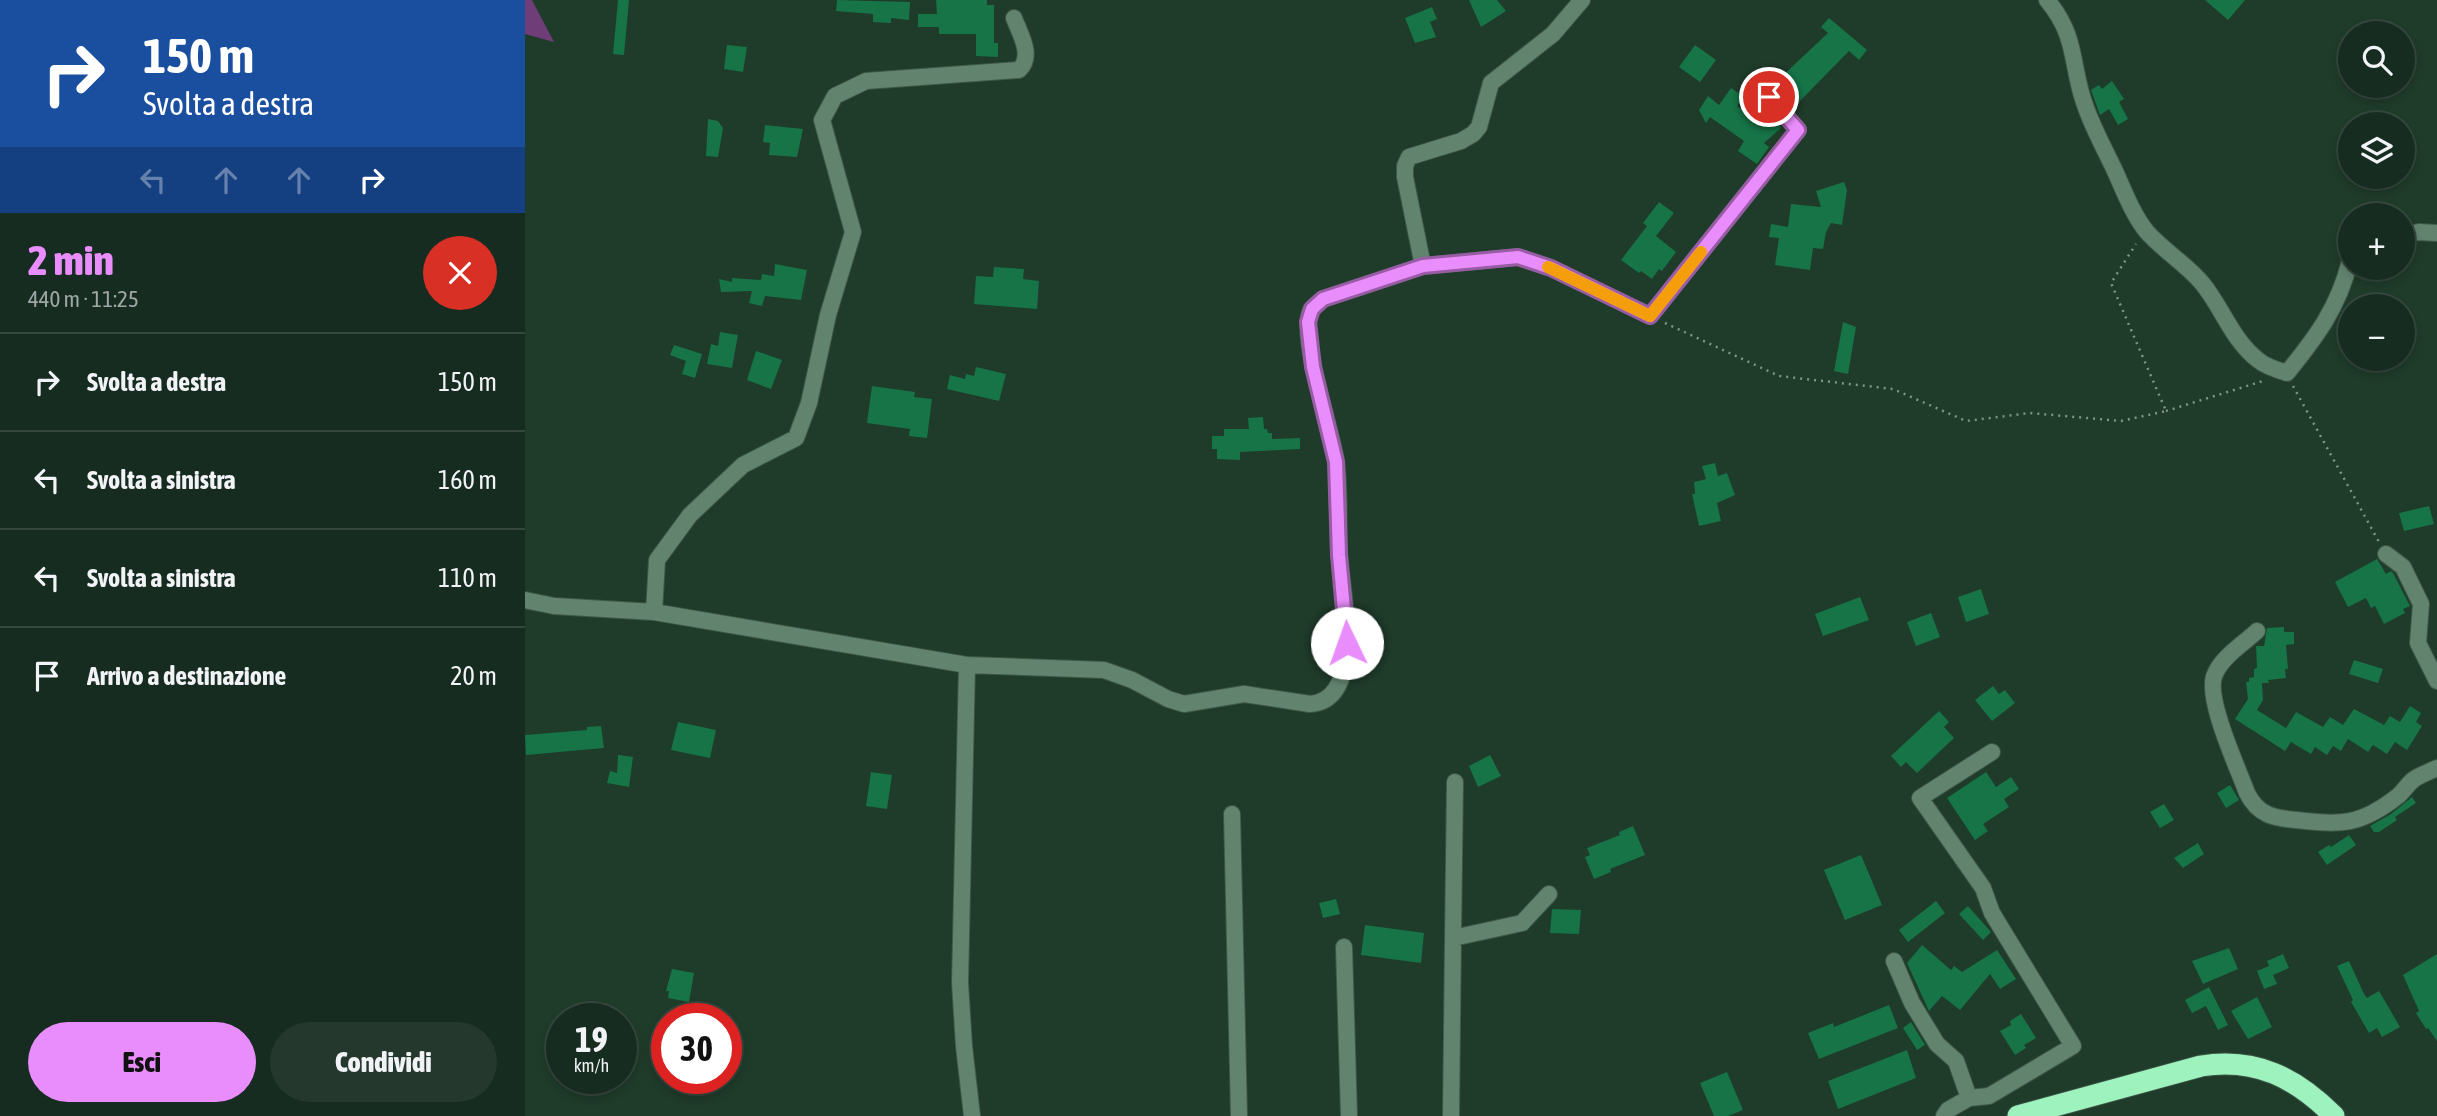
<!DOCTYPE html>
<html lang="it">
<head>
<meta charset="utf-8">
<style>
	:root { --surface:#172c20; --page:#24382d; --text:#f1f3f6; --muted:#9ea7a5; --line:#36483e; --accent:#ea8dfc }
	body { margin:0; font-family:"Asap Condensed",sans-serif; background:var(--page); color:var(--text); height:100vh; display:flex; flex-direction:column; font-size:26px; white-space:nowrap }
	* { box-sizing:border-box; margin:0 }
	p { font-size:23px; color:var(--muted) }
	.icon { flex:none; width:38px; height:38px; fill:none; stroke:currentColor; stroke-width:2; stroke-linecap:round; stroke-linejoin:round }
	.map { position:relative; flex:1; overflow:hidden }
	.sheet { display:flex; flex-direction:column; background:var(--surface); width:525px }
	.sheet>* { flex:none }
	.hud { background:#1a4fa0; color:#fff; overflow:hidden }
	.fabs { position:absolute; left:1813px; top:21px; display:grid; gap:14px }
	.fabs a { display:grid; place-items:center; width:77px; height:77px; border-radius:50%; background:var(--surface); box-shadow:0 4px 10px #0003,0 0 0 2px var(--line); font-size:35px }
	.speed { position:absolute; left:21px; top:1003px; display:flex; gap:14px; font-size:35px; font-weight:700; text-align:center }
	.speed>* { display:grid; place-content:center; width:91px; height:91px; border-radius:50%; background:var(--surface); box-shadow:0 4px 10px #0003,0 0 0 2px var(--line); line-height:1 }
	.speed small { font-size:18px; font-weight:400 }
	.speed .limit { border:10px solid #d22; background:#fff; color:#111 }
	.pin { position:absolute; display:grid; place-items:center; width:60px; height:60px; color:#fff; margin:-30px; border:4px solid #fff; border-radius:50%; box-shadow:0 2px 7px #0007 }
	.me { position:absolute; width:77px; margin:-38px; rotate:357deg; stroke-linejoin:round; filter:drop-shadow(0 0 5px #0008) }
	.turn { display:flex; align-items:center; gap:24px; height:147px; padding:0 28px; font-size:32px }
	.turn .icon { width:91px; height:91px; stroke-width:2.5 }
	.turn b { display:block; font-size:49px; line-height:60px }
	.lanes { display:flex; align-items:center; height:66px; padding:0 28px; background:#0003; justify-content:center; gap:35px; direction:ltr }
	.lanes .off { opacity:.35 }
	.round { display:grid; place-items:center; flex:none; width:74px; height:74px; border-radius:37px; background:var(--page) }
	.headline { display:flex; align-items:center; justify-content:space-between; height:119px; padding:0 28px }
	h1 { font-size:42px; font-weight:800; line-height:52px; color:var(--accent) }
	.action { display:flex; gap:14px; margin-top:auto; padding:14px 28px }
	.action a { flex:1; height:80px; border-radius:42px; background:var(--accent); color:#111; font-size:28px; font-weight:800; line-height:80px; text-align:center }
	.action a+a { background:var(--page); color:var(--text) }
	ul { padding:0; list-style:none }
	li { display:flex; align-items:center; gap:21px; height:98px; padding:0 28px; border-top:2px solid var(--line) }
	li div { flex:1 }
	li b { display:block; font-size:26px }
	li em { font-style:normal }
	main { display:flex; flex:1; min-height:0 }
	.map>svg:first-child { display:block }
</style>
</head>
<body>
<main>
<section class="sheet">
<div class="hud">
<div class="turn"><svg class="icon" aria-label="right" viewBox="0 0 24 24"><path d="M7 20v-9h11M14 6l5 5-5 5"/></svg><div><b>150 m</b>Svolta a destra</div></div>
<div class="lanes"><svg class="icon off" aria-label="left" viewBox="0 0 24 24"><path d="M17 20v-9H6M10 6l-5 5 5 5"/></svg><svg class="icon off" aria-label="ahead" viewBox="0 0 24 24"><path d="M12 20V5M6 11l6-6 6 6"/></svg><svg class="icon off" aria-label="ahead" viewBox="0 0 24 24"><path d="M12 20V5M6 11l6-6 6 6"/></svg><svg class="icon" aria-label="right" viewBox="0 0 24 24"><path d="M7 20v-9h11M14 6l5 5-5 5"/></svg></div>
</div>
<div class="headline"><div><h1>2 min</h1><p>440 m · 11:25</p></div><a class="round" style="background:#d93025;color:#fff"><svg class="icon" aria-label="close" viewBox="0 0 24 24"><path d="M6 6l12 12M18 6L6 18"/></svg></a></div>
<ul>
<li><svg class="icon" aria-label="right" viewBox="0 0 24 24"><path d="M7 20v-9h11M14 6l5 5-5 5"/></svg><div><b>Svolta a destra</b></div><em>150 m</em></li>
<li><svg class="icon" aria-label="left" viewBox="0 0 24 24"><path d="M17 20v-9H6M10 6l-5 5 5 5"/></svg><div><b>Svolta a sinistra</b></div><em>160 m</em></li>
<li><svg class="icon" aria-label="left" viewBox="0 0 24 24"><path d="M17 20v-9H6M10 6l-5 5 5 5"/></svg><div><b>Svolta a sinistra</b></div><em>110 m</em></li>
<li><svg class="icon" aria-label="arrive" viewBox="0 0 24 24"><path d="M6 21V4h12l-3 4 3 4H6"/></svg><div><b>Arrivo a destinazione</b></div><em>20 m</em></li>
</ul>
<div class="action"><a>Esci</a><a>Condividi</a></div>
</section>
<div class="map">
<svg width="1912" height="1116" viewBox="0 0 1912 1116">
	<rect width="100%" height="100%" fill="#1f3b2a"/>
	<path fill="#6f3e78" d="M 0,0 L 7,0 L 29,42 L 0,34 Z"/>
	<path fill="#167447" d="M 93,0 L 104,0 L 99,55 L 88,54 Z
		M 312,0 L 385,2 L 384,20 L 366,18 L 366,23 L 348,22 L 348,14 L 311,11 Z
		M 411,0 L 462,0 L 462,5 L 469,5 L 469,43 L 473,43 L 473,57 L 451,56 L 451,34 L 414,34 L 414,27 L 393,27 L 393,14 L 412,14 Z
		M 944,0 L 972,0 L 981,11 L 956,27 Z
		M 1680,0 L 1720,0 L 1703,20 Z
		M 907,7 L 912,19 L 905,22 L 911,37 L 890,43 L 880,18 Z
		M 1304,18 L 1342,50 L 1334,60 L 1324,51 L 1274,102 L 1253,80 L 1303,33 L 1296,27 Z
		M 202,45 L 222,47 L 218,72 L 199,69 Z
		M 1170,45 L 1191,60 L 1175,82 L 1154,67 Z
		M 1587,81 L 1599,99 L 1594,102 L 1603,119 L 1593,125 L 1584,109 L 1575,115 L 1566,90 L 1574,85 L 1577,89 Z
		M 1206,88 L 1219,97 L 1212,106 L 1237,124 L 1246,116 L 1256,128 L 1239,143 L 1244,147 L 1232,164 L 1213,151 L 1219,141 L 1185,117 L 1181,123 L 1174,110 L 1183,96 L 1194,105 Z
		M 183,119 L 193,121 L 198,128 L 193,157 L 181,156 Z
		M 240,125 L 278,129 L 272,157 L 244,155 L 245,143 L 238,142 Z
		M 1319,182 L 1322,190 L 1317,225 L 1306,223 L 1301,232 L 1298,249 L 1288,248 L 1285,270 L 1250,265 L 1254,238 L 1244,237 L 1246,224 L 1263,227 L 1266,204 L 1296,207 L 1291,191 Z
		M 1134,202 L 1149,213 L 1131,236 L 1151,252 L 1137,271 L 1134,269 L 1127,279 L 1116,271 L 1114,273 L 1096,260 L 1122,226 L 1118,223 Z
		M 250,264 L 282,270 L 276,300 L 240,296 L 237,306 L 224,303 L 227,291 L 196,292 L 194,279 L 207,282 L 207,278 L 236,280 L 237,274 L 249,276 Z
		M 469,267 L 499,269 L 498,279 L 514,281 L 512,309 L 449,304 L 451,276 L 468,277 Z
		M 1318,322 L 1331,327 L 1323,374 L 1309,371 Z
		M 195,332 L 213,335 L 207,368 L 182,364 L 186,344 L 193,346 Z
		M 149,345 L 177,354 L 170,378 L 157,374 L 161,361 L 145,355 Z
		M 231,351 L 257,360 L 246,389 L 222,380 Z
		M 451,367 L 481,374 L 474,401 L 422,389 L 425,375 L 440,379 L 441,374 L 449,376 Z
		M 347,386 L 390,392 L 389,397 L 407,399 L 402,438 L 384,436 L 385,429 L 342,423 Z
		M 738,417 L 739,429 L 742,429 L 743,433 L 747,433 L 747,439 L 775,438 L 775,449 L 715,452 L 715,460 L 692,459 L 692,449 L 687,449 L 687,436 L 699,436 L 699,429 L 724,429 L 723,418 Z
		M 1190,463 L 1193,476 L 1202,473 L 1210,495 L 1192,503 L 1196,521 L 1174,526 L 1167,494 L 1170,494 L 1169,482 L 1181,479 L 1177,466 Z
		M 1904,506 L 1909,524 L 1879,531 L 1874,513 Z
		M 1852,559 L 1861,574 L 1866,571 L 1868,573 L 1885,606 L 1878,609 L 1880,613 L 1859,624 L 1850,606 L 1846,608 L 1841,598 L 1823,607 L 1810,582 Z
		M 1456,589 L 1464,614 L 1441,622 L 1433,597 Z
		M 1335,597 L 1344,620 L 1298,636 L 1290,614 Z
		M 1406,613 L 1415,637 L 1391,646 L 1382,622 Z
		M 1759,627 L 1759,632 L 1769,632 L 1769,644 L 1761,645 L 1763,669 L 1760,669 L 1761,678 L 1743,680 L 1744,683 L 1737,683 L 1738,700 L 1732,710 L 1761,728 L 1771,712 L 1798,727 L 1805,717 L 1818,725 L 1829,709 L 1859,725 L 1865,716 L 1875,722 L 1885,706 L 1896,713 L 1891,722 L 1897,726 L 1882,750 L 1870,742 L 1862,754 L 1848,745 L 1843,752 L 1823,739 L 1816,751 L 1808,746 L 1802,755 L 1790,747 L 1786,754 L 1766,742 L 1760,751 L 1710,719 L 1723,699 L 1721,682 L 1724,682 L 1724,678 L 1729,677 L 1729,669 L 1732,668 L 1731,646 L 1739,646 L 1742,628 Z
		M 1829,660 L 1858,669 L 1853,683 L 1824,674 Z
		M 1468,686 L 1474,694 L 1480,690 L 1490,703 L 1467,721 L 1450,700 Z
		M 1414,711 L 1424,722 L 1419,727 L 1429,738 L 1392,773 L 1381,762 L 1376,767 L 1366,756 Z
		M 153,722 L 191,730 L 185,758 L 146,750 Z
		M 76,726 L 79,748 L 1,755 L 0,735 L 62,730 L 62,727 Z
		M 93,755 L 108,757 L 104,787 L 82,783 L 85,771 L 92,773 Z
		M 965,755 L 976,776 L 953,787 L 944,766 Z
		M 346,772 L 367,775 L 362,809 L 341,806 Z
		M 1461,772 L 1471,787 L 1486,777 L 1494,789 L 1479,799 L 1484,807 L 1458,824 L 1463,831 L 1450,840 L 1422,798 Z
		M 1705,785 L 1714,800 L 1701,808 L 1692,793 Z
		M 1887,797 L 1891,803 L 1870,817 L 1872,820 L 1854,832 L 1849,832 L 1845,826 L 1866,814 Z
		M 1639,804 L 1649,820 L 1635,828 L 1625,812 Z
		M 1108,826 L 1120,855 L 1085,869 L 1086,872 L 1069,879 L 1060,857 L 1065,855 L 1062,848 L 1095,835 L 1094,832 Z
		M 1824,835 L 1831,845 L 1802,865 L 1793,852 L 1804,845 L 1806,847 Z
		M 1673,843 L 1679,854 L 1658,868 L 1649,858 Z
		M 1336,855 L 1357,905 L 1320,920 L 1299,870 Z
		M 811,899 L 815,914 L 798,918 L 794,903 Z
		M 1411,901 L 1420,913 L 1383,942 L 1374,930 Z
		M 1443,906 L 1466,932 L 1458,940 L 1434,914 Z
		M 1027,909 L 1056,910 L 1054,934 L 1025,933 Z
		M 840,925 L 899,933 L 896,963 L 836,955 Z
		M 1397,945 L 1426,970 L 1429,966 L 1437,972 L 1472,950 L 1491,979 L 1475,989 L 1465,974 L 1435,1010 L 1417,996 L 1404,1011 L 1382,963 Z
		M 1704,948 L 1713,969 L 1678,984 L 1667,961 Z
		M 1758,954 L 1764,968 L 1748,975 L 1752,984 L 1739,989 L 1732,971 L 1744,966 L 1742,961 Z
		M 1912,954 L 1912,1041 L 1903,1028 L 1901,1029 L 1891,1013 L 1894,1011 L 1878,975 Z
		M 1824,961 L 1839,994 L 1842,998 L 1854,991 L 1875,1027 L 1857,1037 L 1852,1028 L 1844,1033 L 1826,1002 L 1828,1000 L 1812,966 Z
		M 147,969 L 169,973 L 164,1002 L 143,998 L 144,991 L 141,991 Z
		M 1684,987 L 1703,1025 L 1693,1030 L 1681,1006 L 1667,1013 L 1660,1000 Z
		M 1732,997 L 1747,1027 L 1723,1039 L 1706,1011 Z
		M 1364,1005 L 1373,1028 L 1294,1059 L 1283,1033 L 1308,1023 L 1309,1027 Z
		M 1496,1014 L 1511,1038 L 1499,1045 L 1501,1048 L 1490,1055 L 1475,1031 L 1486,1025 L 1485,1021 Z
		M 1386,1022 L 1400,1045 L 1392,1050 L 1378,1028 Z
		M 1382,1050 L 1391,1078 L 1313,1109 L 1303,1081 Z
		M 1202,1072 L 1218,1110 L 1203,1116 L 1189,1116 L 1175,1083 Z"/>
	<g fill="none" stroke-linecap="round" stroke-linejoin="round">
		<g stroke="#3e5848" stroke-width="18">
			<path id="minor" d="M 1522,0 C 1554,38 1545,67 1561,108 C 1569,130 1580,150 1590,171 C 1599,191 1608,215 1622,232 C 1639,251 1661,264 1677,283 C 1697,307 1707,340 1733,360 C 1740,366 1752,370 1762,373 C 1792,336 1813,308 1825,261
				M 1878,235 L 1894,232 L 1912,233
				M 898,266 L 880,177 L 880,166 L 884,157 L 936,141 L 948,134 L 954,127 L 966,83 L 1028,34 L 1057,0
				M 1861,554 L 1878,567 L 1896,604 L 1893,643 L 1912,681
				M 0,600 L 29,606 L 129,612 L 132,560 L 165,515 L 218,465 L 271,438 L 284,403 L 303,315 L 328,232 L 297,120 L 310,96 L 341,81 L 494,70 C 509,56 495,34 489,18
				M 129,612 L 442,665 L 579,670 L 607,680 L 643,699 L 659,704 L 719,694 L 785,704 C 842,700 816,589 814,552 C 813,522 815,491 811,461 C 807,431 773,334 786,310 C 789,306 794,302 798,299 L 898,266 L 993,257 L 1026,268 L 1125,316 L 1273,130 L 1230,82
				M 1732,631 C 1718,644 1697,657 1690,674 C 1679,696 1713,768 1722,793 C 1733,815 1748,818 1771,820 C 1816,825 1835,826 1873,796 C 1878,792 1882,785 1888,780 C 1894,775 1904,772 1912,768
				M 442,665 L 435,983 L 439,1046 L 447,1116
				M 707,814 L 714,1116
				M 928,938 L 930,782
				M 819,947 L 824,1116
				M 1369,961 L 1387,1003 L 1412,1044 L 1431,1061 L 1444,1098
				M 926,1116 L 928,938 L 997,923 L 1024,894
				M 1419,1116 L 1423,1110 L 1444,1098 L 1464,1096 L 1548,1046 L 1467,913 L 1458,888 L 1395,798 L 1467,752"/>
		</g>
		<g stroke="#3e5848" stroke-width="23">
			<path id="highway" d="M 1493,1116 L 1676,1066 C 1731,1057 1771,1078 1809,1116"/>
		</g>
		<path stroke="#7f9587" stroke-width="2.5" stroke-dasharray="2 5" stroke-linecap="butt" d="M 1140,323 L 1254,376 L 1368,389 L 1441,421 L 1505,413 L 1596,421 L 1641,411 L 1586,283 L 1611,244
			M 1768,386 L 1854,542
			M 1641,411 L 1738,381"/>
		<use href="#minor" stroke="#62846f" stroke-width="16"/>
		<use href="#highway" stroke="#9df2be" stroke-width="21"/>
	</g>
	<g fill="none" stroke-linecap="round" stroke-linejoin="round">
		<g stroke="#985ca4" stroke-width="18">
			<path id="route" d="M 822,643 L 814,555 L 811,462 L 788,367 L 783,322 L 787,309 L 798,299 L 898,266 L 993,257 L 1026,268 L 1125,316 L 1273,130 L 1244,97"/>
		</g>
		<use href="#route" stroke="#ea8dfc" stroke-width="12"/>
		<path stroke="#f59e0b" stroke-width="12" d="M 1023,267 L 1125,316 L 1176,252"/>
	</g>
</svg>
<div class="fabs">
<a><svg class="icon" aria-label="search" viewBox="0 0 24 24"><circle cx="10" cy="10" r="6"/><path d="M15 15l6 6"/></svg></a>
<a><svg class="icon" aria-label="layers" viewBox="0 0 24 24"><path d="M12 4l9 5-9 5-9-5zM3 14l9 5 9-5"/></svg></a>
<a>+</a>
<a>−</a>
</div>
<div class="speed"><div>19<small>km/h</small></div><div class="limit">30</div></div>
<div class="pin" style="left:1244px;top:97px;background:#d93025"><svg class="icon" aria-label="arrive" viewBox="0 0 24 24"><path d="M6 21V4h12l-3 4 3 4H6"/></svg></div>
<svg class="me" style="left:822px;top:643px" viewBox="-20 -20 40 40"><circle r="19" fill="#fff"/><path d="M0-13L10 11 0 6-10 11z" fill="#ea8dfc"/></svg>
</div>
</main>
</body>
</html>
